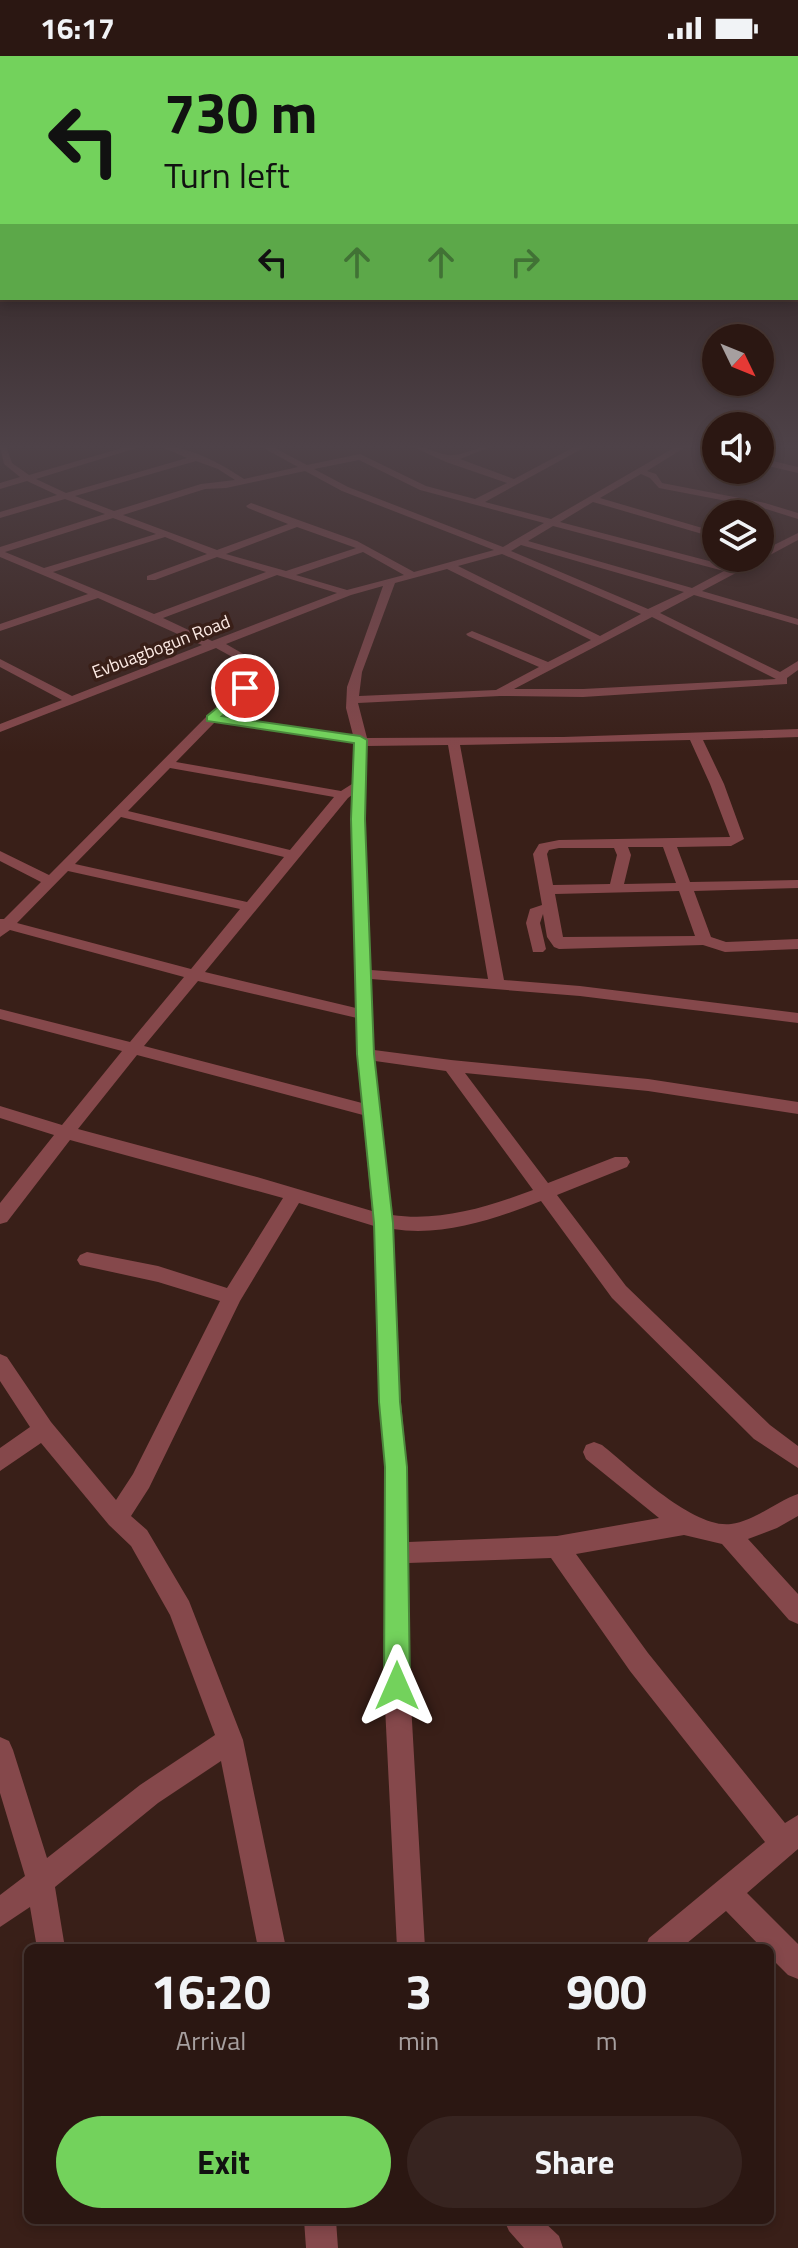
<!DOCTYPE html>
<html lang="en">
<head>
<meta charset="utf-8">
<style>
	:root { --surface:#2b1712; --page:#372420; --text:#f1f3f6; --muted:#a69f9f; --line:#473632; --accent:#73d25c }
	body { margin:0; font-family:"Titillium Web",sans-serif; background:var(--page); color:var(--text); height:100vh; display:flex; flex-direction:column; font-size:30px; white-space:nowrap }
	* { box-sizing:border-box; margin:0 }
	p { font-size:26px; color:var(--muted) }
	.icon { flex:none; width:44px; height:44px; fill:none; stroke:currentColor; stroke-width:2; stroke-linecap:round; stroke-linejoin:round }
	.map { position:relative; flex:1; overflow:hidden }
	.panel { position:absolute; left:24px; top:1888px; width:750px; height:280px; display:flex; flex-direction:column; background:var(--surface); border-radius:12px; box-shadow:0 4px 12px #0003,0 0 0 2px var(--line) }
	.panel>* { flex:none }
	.top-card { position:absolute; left:0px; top:0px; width:798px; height:244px; box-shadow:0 4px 12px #0003,0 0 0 2px var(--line); background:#73d25c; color:#111; overflow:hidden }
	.needle { width:52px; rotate:133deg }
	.controls { position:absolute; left:702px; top:268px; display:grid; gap:16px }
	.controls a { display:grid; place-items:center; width:72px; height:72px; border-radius:50%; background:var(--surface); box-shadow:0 4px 12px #0003,0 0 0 2px var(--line); font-size:40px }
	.pin { position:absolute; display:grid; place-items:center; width:68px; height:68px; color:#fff; margin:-34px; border:4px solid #fff; border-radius:50%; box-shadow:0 2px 8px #0007 }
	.me { position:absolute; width:88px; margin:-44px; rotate:0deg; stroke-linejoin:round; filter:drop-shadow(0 0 6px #0008) }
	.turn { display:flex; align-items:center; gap:28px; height:168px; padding:0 32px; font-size:36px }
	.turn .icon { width:104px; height:104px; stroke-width:2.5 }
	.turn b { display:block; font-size:56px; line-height:68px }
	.lanes { display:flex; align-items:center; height:76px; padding:0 32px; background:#0003; justify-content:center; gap:40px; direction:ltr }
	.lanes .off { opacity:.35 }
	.eta { display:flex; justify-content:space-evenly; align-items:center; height:136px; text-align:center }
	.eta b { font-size:48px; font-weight:700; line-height:56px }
	.cta { display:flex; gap:16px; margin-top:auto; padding:16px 32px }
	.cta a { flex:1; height:92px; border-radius:48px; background:var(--accent); color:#111; font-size:32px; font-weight:700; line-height:92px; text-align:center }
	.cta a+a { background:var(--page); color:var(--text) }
	.status { display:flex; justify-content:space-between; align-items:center; height:56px; padding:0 40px; background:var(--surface); direction:ltr }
	.status svg { height:22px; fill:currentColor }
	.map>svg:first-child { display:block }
</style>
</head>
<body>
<div class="status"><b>16:17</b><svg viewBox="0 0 49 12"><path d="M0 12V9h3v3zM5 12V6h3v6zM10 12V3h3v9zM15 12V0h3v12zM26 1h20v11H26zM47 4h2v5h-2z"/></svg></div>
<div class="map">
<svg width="798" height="2192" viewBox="0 0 798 2192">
	<rect width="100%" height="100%" fill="#391f18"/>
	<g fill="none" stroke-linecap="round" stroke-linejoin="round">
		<path fill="#85484b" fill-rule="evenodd" d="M 0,390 L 6,390 L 12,407 L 29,419 L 129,390 L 143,390 L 36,423 L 66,437 L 187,402 L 160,390 C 189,390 220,407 244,423 L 298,411 L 260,390 L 271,390 L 307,409 L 360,398 L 426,430 L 475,443 L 507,427 L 446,406 L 411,390 C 425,390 435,397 448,399 C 461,401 478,390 492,390 L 460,403 L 514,423 L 576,390 L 587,390 L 485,446 L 551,463 L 677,390 L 687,390 L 647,415 L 656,418 L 662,427 L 765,447 L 798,457 L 798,463 L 763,452 L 659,432 L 650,422 L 641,418 L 600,442 L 716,476 L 716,482 L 593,446 L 560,466 L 732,511 L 749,502 L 760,502 L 760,496 L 798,477 L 798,484 L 702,535 L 798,563 L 798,569 L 694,539 L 660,557 L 780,616 L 798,605 L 798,614 L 787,622 L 787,628 L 583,641 L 500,640 L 358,647 L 367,682 L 563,681 L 798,673 L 798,681 L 703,684 L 724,728 L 744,783 L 731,790 L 677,791 L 690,826 L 798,824 L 798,832 L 694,835 L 711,881 L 726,886 L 798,883 L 798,893 L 725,896 L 703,889 L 559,893 L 554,891 L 547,881 L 543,858 L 540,867 L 546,893 L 543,896 L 533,896 L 526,867 L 530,853 L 542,849 L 533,798 L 539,788 L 559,784 L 730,781 L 710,728 L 690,684 L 460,689 L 504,924 L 580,930 L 798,957 L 798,967 L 580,940 L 371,923 L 374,994 L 451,1004 L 648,1023 L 798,1046 L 798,1058 L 648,1035 L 465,1017 L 548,1127 L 615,1101 L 627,1101 L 630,1106 L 627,1111 L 557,1139 L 626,1230 L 770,1369 L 798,1390 L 798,1412 L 754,1383 L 612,1242 L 541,1145 C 495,1163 443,1181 393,1173 L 401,1346 L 407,1411 L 408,1486 L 557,1480 L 659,1462 L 586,1403 L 583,1396 L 586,1389 L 594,1386 L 602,1389 C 631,1412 693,1473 731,1468 C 755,1465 775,1446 798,1438 L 798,1460 L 777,1472 L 748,1483 L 798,1538 L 798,1568 L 789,1564 L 722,1488 L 684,1479 L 576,1498 L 648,1597 L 785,1767 L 798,1759 L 798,1793 L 747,1837 L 798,1888 L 798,1923 L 788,1919 L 770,1901 L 770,1892 L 762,1892 L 726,1855 L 681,1892 L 645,1892 L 649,1882 L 765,1786 L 630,1615 L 551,1502 L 408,1507 L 410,1630 L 425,1892 L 397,1892 L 384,1630 L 385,1411 L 379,1346 L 374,1170 L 299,1147 L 240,1245 L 149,1432 L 131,1460 L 147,1474 L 189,1545 L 243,1684 L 286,1892 L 258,1892 L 221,1705 L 158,1747 L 55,1831 L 65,1892 L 37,1892 L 30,1851 L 0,1871 L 0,1839 L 25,1820 L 0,1737 L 0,1681 L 9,1685 L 13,1694 L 47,1802 L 140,1729 L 215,1679 L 170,1559 L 131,1490 L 109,1469 L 41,1387 L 0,1415 L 0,1392 L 30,1371 L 0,1325 L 0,1298 L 7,1301 L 51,1366 L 116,1444 L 133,1418 L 220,1245 L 158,1226 L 80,1209 L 77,1204 L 80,1199 L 87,1196 L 158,1210 L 227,1232 L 283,1142 L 70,1084 L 7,1166 L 0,1168 L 0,1147 L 54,1079 L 0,1062 L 0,1050 L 62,1069 L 122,995 L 0,963 L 0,953 L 130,986 L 184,921 L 10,874 L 0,881 L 0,863 L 4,863 L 41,826 L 0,805 L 0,795 L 49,819 L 208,659 L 258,615 L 216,592 L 0,676 L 0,668 L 62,644 L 0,611 L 0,603 L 72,640 L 202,589 L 98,542 L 0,575 L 0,568 L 88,538 L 0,501 L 0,491 L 105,458 L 65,443 L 0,462 L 0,456 L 57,439 L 27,425 L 0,433 L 0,427 L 20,421 L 4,408 ZM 359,404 L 420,434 L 544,467 L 503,491 L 348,431 L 314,413 ZM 196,405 L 218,413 L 235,424 L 201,428 L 114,455 L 75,440 ZM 305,415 L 342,435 L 494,494 L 414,516 L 357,485 L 251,447 L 246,450 L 248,452 L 288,468 L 217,494 L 123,459 L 205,433 L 226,432 ZM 113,462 L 156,478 L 44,512 L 5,496 ZM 553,470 L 724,515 L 692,532 L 528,485 ZM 297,471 L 356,492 L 286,515 L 226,498 ZM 165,481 L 207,498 L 147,520 L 147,524 L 155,524 L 217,501 L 266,516 L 154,558 L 53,516 ZM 521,489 L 684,536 L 648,553 L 511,495 ZM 363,496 L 404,519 L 347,534 L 296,519 ZM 502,498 L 641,558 L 600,580 L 458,510 ZM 447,513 L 591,584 L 548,606 L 472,575 L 466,578 L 468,580 L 539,611 L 496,634 L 359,640 L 362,616 L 395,527 ZM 277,519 L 337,537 L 212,585 L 163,562 ZM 383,530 L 347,631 L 346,652 L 353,679 L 222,660 L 271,614 L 226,588 L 351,539 ZM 652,561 L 776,623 L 583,633 L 514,633 ZM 215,666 L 354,687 L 352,728 L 341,735 L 176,706 ZM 448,689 L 488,923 L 371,914 L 365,763 L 366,690 ZM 170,712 L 334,741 L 290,794 L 128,755 ZM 352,739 L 356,952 L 205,916 L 348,742 ZM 121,761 L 284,801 L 247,846 L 75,808 ZM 628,791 L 663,791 L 676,827 L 624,828 L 631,799 ZM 559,792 L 614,792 L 617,799 L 610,828 L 553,829 L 547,798 L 549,794 ZM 68,815 L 240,853 L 191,913 L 17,867 ZM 679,835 L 695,880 L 563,881 L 555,838 ZM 198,925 L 357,962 L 362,1047 L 144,990 ZM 137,999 L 363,1059 L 372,1155 L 257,1121 L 78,1073 ZM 375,1005 L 446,1015 L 533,1134 C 488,1151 440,1166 392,1159 Z
			M 696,390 L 716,391 L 716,397 L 697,392 Z
			M 760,402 L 798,411 L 798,417 L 760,408 Z
			M 304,2164 L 336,2164 L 338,2192 L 306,2192 Z
			M 504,2164 L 542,2164 L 559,2180 L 563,2192 L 524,2192 L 509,2175 Z"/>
	</g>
	<linearGradient id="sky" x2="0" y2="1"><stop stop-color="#1f110d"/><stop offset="0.56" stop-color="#4e4248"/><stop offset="1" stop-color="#4e4248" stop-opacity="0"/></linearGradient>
	<rect width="798" height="697" fill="url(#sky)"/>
	<path fill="#73d25c" stroke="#4b883c" stroke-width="2" d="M 245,629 L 250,630 L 250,635 L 222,660 L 360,680 L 367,684 L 365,763 L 374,998 L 393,1167 L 400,1346 L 407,1411 L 410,1630 L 406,1639 L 397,1643 L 388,1639 L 384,1630 L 385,1411 L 379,1346 L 374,1167 L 357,998 L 351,763 L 354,687 L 207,665 L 207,660 Z"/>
	<g text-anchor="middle" stroke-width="7" stroke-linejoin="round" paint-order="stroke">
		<g font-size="18" fill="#fceae4" stroke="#391f18">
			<text transform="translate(161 591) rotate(-21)" y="6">Evbuagbogun Road</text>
		</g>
	</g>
</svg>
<div class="controls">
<a><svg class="needle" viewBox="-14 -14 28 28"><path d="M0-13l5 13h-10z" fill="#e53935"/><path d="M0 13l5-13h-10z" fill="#a69f9f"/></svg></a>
<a><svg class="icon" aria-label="sound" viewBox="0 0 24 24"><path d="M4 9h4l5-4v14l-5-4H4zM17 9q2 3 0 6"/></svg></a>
<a><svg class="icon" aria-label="layers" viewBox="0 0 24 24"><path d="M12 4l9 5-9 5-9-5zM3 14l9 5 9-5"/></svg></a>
</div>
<div class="pin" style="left:245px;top:632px;background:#d93025"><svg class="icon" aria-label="arrive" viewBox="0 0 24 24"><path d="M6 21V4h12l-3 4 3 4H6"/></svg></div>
<svg class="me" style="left:397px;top:1630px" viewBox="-20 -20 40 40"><path d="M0-17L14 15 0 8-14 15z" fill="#73d25c" stroke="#fff" stroke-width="4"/></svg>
<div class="top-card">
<div class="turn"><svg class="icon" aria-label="left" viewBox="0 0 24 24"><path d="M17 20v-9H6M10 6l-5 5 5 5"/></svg><div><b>730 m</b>Turn left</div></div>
<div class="lanes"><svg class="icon" aria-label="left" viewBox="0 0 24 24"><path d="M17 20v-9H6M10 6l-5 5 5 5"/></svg><svg class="icon off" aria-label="ahead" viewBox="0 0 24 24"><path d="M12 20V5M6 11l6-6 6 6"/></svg><svg class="icon off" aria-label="ahead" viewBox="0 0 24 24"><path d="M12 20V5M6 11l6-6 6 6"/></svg><svg class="icon off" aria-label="right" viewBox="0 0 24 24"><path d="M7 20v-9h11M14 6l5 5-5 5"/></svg></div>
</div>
<section class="panel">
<div class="eta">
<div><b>16:20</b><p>Arrival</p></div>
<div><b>3</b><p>min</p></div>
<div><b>900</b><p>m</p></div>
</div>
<div class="cta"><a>Exit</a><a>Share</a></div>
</section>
</div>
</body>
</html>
